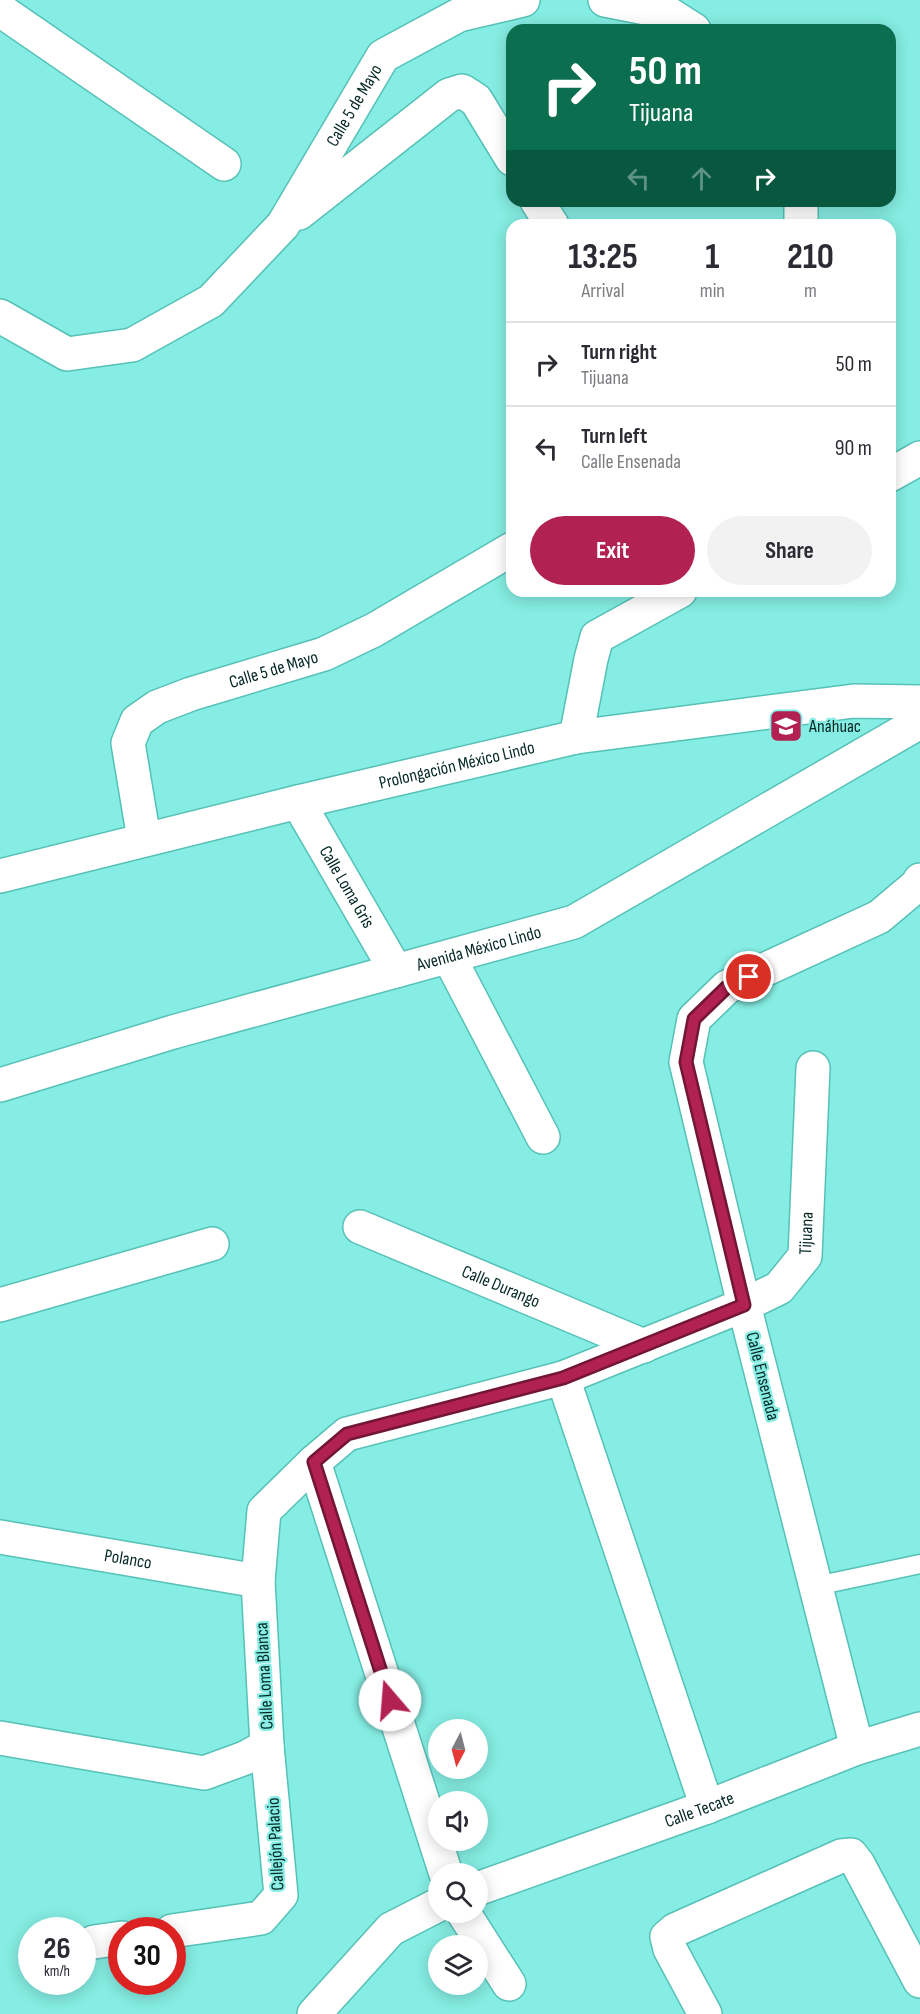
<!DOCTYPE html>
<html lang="en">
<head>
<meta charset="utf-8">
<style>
	:root { --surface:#fff; --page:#f2f2f3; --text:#2b2b33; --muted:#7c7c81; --line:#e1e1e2; --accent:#b12152 }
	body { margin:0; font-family:"Sofia Sans Condensed",sans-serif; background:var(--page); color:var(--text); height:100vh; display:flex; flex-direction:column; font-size:22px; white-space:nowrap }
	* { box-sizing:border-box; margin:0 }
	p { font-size:20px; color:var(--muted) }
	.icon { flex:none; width:33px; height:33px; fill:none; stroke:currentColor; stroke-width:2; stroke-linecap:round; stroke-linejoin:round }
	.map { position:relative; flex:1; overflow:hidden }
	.side { position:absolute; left:506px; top:219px; width:390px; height:378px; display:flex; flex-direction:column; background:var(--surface); border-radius:18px; box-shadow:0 3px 15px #0003 }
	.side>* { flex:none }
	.top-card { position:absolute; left:506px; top:24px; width:390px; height:183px; border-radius:18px; box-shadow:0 3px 15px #0003; background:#0b6e4f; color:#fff; overflow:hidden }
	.needle { width:39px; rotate:187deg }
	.fabs { position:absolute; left:428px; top:1719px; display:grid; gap:12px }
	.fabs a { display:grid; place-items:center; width:60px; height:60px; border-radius:50%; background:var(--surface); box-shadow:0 3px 15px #0003; font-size:30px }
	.speed { position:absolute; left:18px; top:1917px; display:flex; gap:12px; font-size:30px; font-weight:700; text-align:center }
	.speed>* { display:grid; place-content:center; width:78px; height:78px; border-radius:50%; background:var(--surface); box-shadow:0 3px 15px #0003; line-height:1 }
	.speed small { font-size:15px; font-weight:400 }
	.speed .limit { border:9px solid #d22; background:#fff; color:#111 }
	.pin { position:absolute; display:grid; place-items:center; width:51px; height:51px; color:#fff; margin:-26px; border:3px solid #fff; border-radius:50%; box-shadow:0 2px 6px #0007 }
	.me { position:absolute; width:66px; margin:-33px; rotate:342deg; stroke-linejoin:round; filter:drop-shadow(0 0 4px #0008) }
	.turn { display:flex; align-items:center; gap:21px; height:126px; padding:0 24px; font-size:27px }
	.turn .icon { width:78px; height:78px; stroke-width:2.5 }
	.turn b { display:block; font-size:42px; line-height:51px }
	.lanes { display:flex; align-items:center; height:57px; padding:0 24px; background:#0003; justify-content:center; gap:30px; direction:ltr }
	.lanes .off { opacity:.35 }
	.eta { display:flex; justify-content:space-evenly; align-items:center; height:102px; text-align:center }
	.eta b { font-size:36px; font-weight:700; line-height:42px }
	.primary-button { display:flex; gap:12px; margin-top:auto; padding:12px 24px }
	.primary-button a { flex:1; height:69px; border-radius:36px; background:var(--accent); color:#fff; font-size:24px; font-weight:700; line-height:69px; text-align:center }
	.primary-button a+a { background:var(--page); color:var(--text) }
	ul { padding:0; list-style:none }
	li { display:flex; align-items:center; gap:18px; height:84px; padding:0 24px; border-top:2px solid var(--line) }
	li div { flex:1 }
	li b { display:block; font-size:22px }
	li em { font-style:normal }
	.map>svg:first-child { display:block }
</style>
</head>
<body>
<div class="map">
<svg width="920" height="2014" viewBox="0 0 920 2014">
	<rect width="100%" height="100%" fill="#85ede3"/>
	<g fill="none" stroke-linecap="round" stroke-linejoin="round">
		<g stroke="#56c1b7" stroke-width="21">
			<path id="service" d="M 816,1586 L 920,1564"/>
		</g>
		<g stroke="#56c1b7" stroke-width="36">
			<g id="minor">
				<path d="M 605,0 L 666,12 L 694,30"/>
				<path d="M 0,10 L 224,164"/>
				<path d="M 537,201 L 552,225"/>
				<path d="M 801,201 L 801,225"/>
				<path d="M 299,213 L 449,95 L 462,91 L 476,100 L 512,159"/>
				<path id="s1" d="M 0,316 L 67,354 L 132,345 L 211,301 L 283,225 L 383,56 L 459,15 L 523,0"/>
				<path d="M 890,475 L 920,458"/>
				<path d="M 576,737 L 591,659 L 597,637 L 680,591"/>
				<path id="s2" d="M 298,802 L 396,971"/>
				<path id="s3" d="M 144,839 L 128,743 L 137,721 L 157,707 L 191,694 L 324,654 L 374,630 L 512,549"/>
				<path id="s4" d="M 0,876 L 298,802 L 576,737 L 854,701 L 920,702"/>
				<path d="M 449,957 L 543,1137"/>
				<path id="s5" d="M 360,1227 L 644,1346"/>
				<path d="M 0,1305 L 212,1244"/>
				<path d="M 563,1378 L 707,1807"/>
				<path d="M 314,1462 L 446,1874"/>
				<path id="s6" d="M 0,1537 L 258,1581"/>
				<path d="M 0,1738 L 204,1773 L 245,1758 L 267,1746"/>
				<path d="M 857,1748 L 744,1305 L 686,1062 L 694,1019 L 727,987 L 879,917 L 917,885 L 920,880"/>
				<path id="s7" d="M 477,1889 L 707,1807 L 857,1748 L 920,1729"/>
				<path d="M 463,1912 L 509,1984"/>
				<path id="s8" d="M 172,1931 L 261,1918 L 281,1895 L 267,1746 L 258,1581 L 264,1511 L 314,1462 L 347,1434 L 563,1378 L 744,1305 L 779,1288 L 805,1256 L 813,1068"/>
				<path d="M 94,1942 L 122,1938"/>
				<path d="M 314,2014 L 391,1929 L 438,1905"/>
				<path d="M 705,2014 L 670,1949 L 667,1937 L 675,1930 L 841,1856 L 851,1855 L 858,1864 L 920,1981"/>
			</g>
		</g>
		<g stroke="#56c1b7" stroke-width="36">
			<g id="tertiary">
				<path id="s9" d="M 0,1085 L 173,1032 L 574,922 L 920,722"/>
			</g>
		</g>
		<use href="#service" stroke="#fff" stroke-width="18"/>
		<use href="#minor" stroke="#fff" stroke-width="33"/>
		<use href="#tertiary" stroke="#fff" stroke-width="33"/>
	</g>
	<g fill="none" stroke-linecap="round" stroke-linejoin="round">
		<g stroke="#731535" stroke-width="15">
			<path id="route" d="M 390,1700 L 314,1462 L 347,1434 L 563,1378 L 744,1305 L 686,1062 L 694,1019 L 727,987 L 749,977"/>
		</g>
		<use href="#route" stroke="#b12152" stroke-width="10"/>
	</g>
	<defs>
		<g id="school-square" transform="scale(1.725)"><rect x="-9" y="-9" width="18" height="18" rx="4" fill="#b12152" stroke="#85ede3"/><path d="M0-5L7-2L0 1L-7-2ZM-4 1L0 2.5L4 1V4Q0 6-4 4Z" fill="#fff"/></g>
	</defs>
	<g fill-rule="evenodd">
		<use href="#school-square" x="786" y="726"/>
	</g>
	<g text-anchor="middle" stroke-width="4.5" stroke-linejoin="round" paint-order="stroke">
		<g font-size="18" fill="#042724" stroke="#85ede3">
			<text dy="6" stroke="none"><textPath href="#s1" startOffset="477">Calle 5 de Mayo</textPath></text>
			<text dy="6" stroke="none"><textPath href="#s3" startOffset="268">Calle 5 de Mayo</textPath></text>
			<text dy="6" stroke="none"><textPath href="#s4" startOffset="470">Prolongación México Lindo</textPath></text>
			<text dy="6" stroke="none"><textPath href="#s2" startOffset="98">Calle Loma Gris</textPath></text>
			<text dy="6" stroke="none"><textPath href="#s9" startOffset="498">Avenida México Lindo</textPath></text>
			<text dy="6" stroke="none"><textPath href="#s8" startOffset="1140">Tijuana</textPath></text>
			<text dy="6" stroke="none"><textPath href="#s5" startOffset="153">Calle Durango</textPath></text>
			<text transform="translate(763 1376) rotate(76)" y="6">Calle Ensenada</text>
			<text dy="6" stroke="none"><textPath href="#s6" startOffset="130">Polanco</textPath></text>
			<text transform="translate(264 1676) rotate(-93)" y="6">Calle Loma Blanca</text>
			<text dy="6" stroke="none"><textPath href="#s7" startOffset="236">Calle Tecate</textPath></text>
			<text transform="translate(275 1844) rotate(-93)" y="6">Callejón Palacio</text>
		</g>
		<g font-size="18" fill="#042724" stroke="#85ede3" text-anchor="start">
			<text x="809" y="732">Anáhuac</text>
		</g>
	</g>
</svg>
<div class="fabs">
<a><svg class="needle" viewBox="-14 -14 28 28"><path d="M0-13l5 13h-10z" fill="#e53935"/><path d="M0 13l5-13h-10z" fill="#7c7c81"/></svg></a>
<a><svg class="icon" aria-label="sound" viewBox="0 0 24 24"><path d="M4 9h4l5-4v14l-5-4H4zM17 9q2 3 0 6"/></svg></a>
<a><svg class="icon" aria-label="search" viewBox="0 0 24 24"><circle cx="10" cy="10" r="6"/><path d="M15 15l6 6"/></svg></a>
<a><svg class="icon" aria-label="layers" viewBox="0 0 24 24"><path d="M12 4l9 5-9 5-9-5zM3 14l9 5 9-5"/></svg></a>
</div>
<div class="speed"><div>26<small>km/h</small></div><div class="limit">30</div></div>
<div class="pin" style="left:749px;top:977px;background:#d93025"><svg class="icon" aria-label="arrive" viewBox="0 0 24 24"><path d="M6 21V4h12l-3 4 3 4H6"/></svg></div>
<svg class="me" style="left:390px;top:1700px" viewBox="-20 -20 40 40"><circle r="19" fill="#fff"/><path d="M0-13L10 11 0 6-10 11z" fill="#b12152"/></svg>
<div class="top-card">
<div class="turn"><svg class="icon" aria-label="right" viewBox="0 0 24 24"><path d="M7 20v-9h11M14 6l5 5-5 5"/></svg><div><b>50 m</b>Tijuana</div></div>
<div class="lanes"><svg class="icon off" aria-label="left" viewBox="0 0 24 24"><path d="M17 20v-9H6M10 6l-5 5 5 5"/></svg><svg class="icon off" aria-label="ahead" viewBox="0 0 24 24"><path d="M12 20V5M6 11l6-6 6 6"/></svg><svg class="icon" aria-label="right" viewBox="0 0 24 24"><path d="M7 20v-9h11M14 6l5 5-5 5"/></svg></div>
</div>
<section class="side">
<div class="eta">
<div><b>13:25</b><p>Arrival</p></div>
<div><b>1</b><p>min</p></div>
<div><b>210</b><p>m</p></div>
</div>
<ul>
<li><svg class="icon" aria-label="right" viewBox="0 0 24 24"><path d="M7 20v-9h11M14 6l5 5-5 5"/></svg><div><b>Turn right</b><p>Tijuana</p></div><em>50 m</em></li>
<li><svg class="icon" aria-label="left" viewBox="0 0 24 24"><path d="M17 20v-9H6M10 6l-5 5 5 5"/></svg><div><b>Turn left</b><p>Calle Ensenada</p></div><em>90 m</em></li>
</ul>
<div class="primary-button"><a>Exit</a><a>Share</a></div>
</section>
</div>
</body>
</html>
